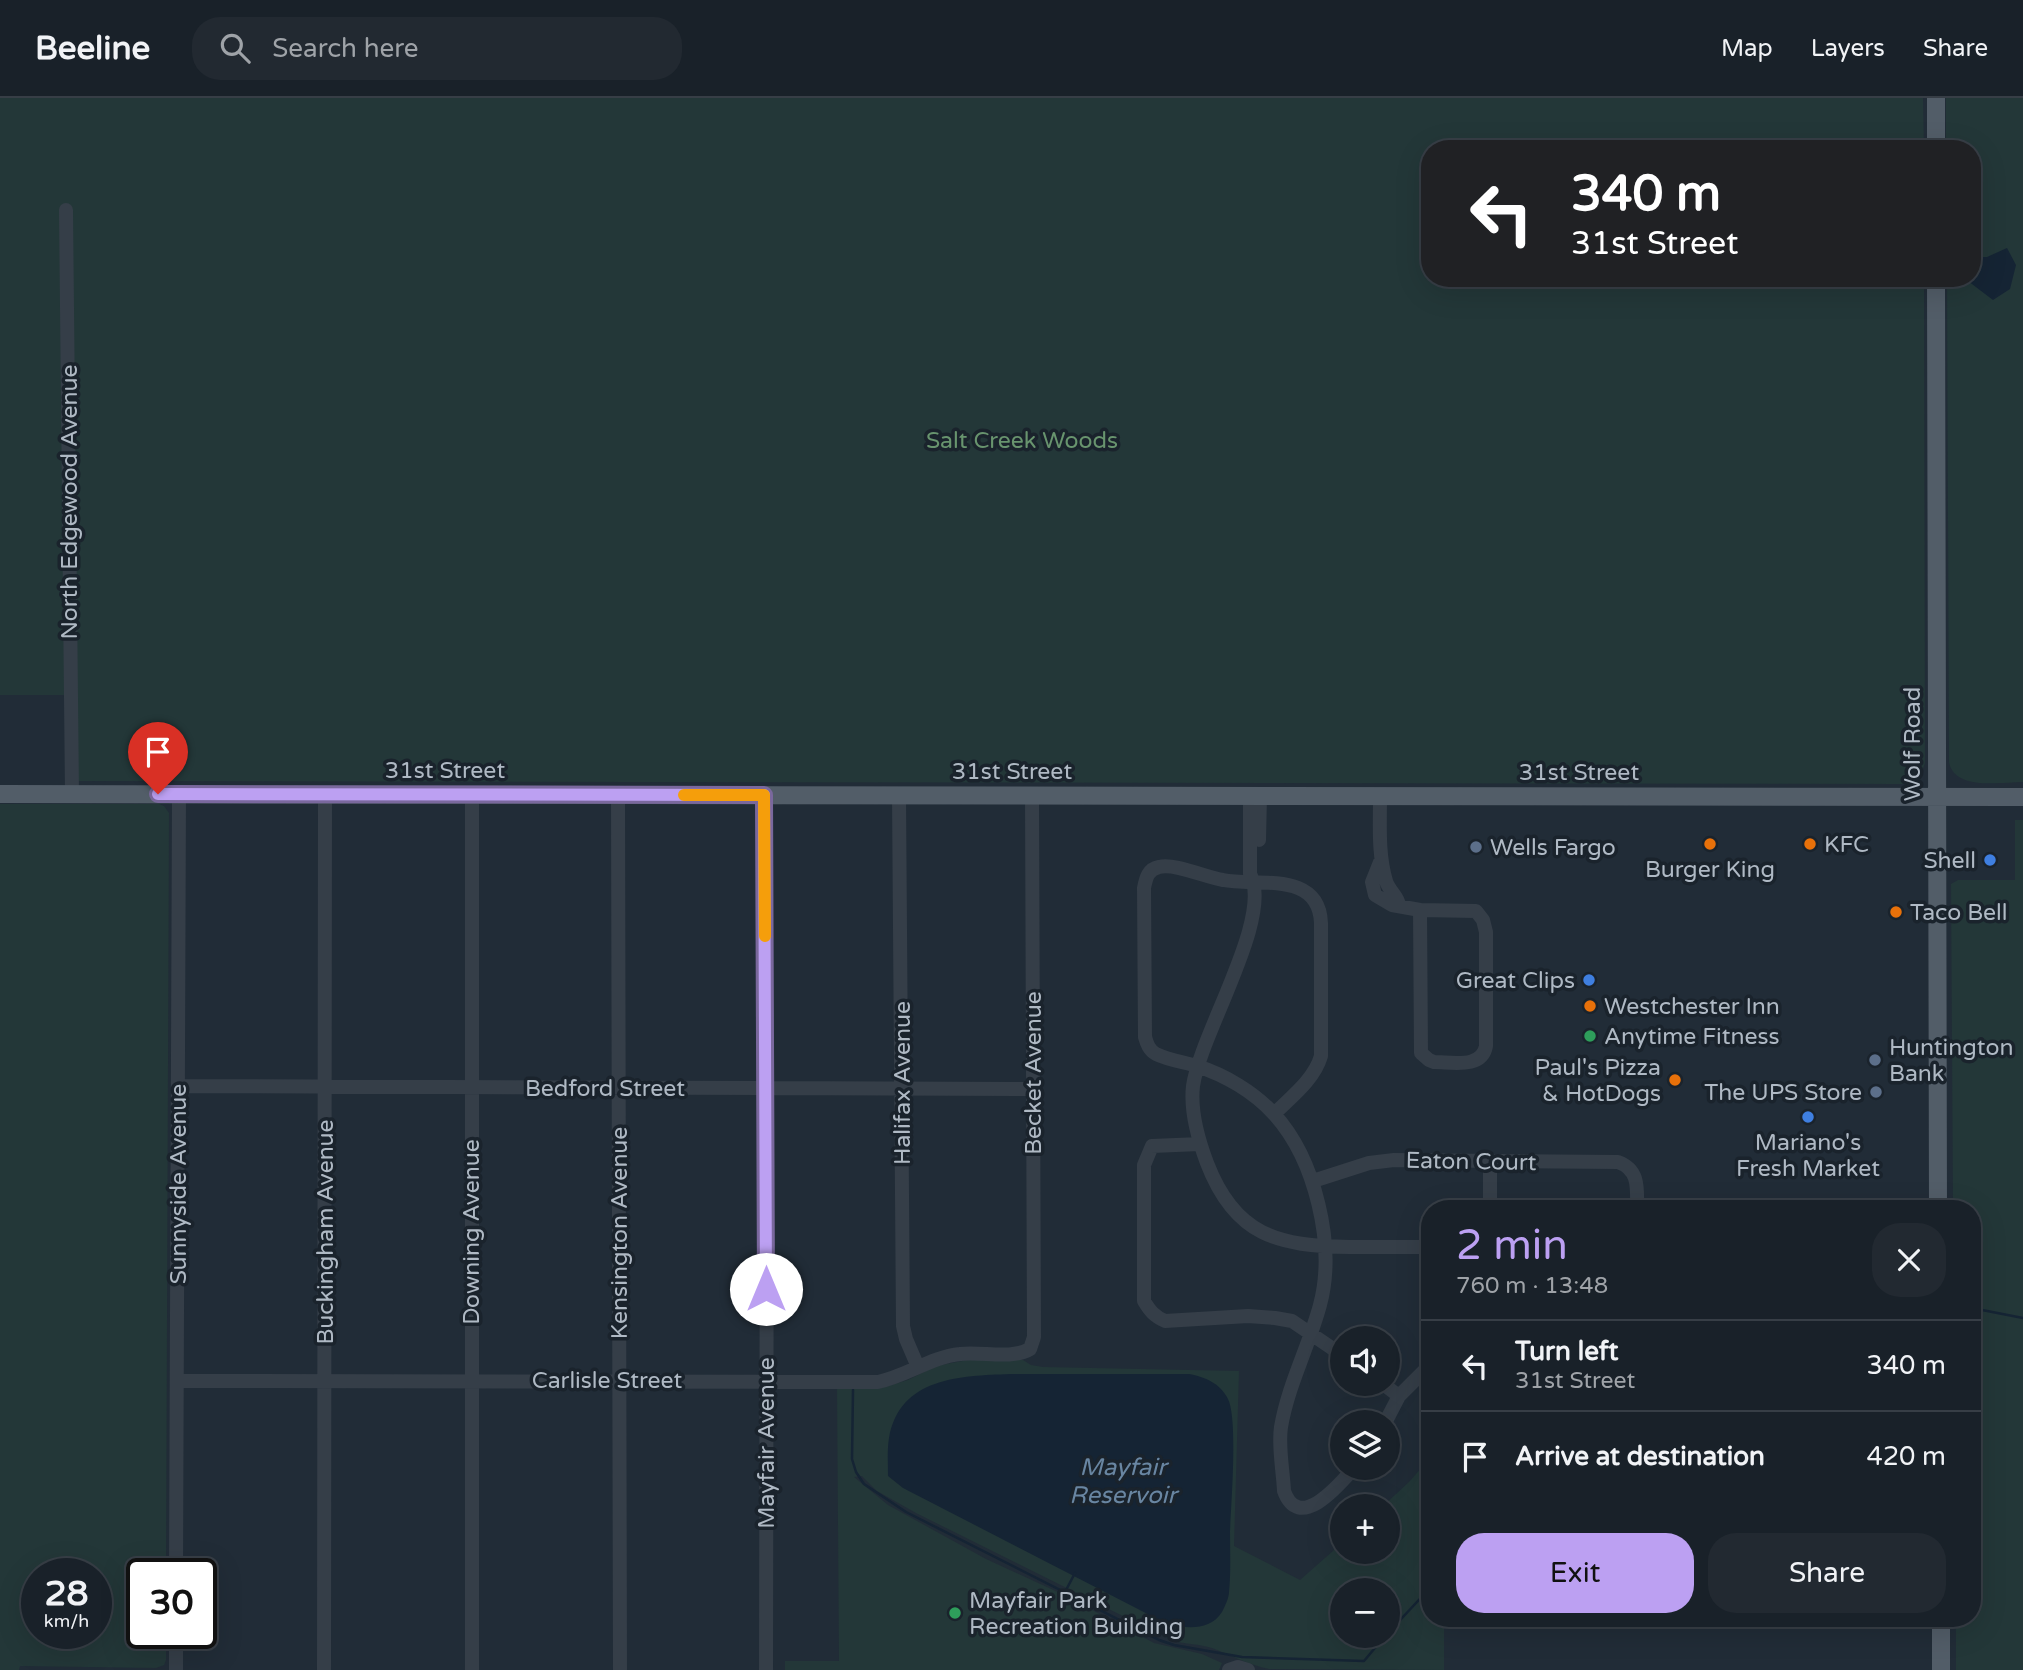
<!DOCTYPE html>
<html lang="en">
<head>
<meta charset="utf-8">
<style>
	:root { --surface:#192129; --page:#222931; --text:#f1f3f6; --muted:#9fa3a8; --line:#373e46; --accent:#bca0f2 }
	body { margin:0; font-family:"Varela Round",sans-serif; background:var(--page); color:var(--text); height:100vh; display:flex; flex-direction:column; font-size:26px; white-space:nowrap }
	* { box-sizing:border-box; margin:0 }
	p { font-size:23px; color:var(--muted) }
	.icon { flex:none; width:38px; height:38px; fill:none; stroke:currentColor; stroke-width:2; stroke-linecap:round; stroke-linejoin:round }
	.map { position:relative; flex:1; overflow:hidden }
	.details { position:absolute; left:1421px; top:1102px; width:560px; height:427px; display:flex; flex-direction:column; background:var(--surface); border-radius:28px; box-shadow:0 7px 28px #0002,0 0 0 2px var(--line) }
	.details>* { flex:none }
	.hud { position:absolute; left:1421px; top:42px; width:560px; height:147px; border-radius:28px; box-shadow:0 7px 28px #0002,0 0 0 2px var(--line); background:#202124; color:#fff; overflow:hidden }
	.fabs { position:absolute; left:1330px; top:1228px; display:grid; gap:14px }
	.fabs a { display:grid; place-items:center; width:70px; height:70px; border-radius:50%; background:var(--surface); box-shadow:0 7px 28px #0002,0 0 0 2px var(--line); font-size:35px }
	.speed { position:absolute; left:21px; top:1460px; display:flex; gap:14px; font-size:35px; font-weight:700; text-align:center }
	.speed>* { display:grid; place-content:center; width:91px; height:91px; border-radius:50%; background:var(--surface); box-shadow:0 7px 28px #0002,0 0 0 2px var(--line); line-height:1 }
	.speed small { font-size:18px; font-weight:400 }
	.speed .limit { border:4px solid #111; border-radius:10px; background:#fff; color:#111 }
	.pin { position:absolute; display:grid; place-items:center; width:60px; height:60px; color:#fff; margin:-72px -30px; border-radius:50% 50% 50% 0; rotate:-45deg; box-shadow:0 0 7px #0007 }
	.pin .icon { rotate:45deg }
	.me { position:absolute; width:77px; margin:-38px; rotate:0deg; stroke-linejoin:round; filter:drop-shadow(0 0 5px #0008) }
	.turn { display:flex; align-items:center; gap:24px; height:147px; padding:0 35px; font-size:32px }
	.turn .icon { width:91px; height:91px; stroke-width:2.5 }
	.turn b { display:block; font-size:49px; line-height:60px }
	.round { display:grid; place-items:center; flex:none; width:74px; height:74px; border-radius:28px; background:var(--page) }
	.headline { display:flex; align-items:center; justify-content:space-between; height:119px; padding:0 35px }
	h1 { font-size:42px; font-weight:600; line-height:52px; color:var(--accent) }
	.primary-button { display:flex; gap:14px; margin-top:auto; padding:14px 35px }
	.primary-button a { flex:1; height:80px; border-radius:28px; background:var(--accent); color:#111; font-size:28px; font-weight:600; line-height:80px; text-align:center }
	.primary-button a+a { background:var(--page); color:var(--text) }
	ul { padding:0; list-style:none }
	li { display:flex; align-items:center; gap:21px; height:91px; padding:0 35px; border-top:2px solid var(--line) }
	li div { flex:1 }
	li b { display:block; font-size:26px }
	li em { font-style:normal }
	header { display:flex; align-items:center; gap:42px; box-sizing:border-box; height:98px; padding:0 35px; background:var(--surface); border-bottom:2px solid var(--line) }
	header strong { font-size:33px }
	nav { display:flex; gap:38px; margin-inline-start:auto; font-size:24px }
	.search { width:490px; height:63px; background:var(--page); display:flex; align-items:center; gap:18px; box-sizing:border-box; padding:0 24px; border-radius:28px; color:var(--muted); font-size:26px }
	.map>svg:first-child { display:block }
</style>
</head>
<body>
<header>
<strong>Beeline</strong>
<div class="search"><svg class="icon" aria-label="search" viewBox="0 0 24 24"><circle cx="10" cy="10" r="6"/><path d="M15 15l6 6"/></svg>Search here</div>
<nav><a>Map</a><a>Layers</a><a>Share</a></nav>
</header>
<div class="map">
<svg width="2023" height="1572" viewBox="0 0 2023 1572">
	<rect width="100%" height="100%" fill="#212c37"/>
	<path fill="#233738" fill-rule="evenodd" d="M 0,0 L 1923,0 L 1924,51 L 1430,51 L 1430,180 L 1924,180 L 1925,665 C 1921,678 1917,684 1904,686 L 73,683 L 72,597 L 0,597 Z
		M 1946,0 L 2023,0 L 2023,684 C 2001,684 1954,693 1949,664 L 1947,180 L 1972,180 L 1972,51 L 1946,51 Z
		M 0,706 L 159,706 L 164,708 L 169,715 L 166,1475 L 142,1475 L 142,1535 L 166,1535 L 166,1562 L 164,1567 L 156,1570 L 20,1568 L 19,1572 L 0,1572 ZM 37,1475 L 96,1475 L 96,1535 L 37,1535 Z
		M 2015,722 L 2023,722 L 2023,1572 L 1956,1572 L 1956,1521 L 1972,1521 L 1972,1111 L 1953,1111 L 1951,786 L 1958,782 L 2015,782 Z
		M 973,1261 L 1023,1262 L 1031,1267 L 1043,1269 L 1239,1273 L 1234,1448 L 1300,1482 L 1342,1445 L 1342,1454 L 1388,1454 L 1388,1409 L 1382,1409 L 1409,1384 L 1430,1360 L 1430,1521 L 1444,1521 L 1444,1572 L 1269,1571 C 1249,1567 1231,1557 1212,1550 C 1200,1546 1185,1546 1173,1543 L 916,1415 L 877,1393 L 862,1378 L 854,1379 L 888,1407 L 986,1461 L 1062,1496 L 1154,1545 L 1202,1556 L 1222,1565 L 1219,1572 L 785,1572 L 785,1563 L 839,1563 L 837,1290 L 891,1287 L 908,1282 L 936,1268 ZM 1342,1493 L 1388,1493 L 1388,1538 L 1342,1538 Z"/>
	<path fill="#152434" d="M 2007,150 L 2016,167 L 2010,191 L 1993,202 L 1964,180 L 1972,180 L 1972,159 L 1987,159 Z
		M 1010,1276 L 1189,1276 C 1205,1279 1220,1285 1228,1301 C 1238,1321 1231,1407 1230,1434 C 1230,1454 1231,1474 1229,1494 C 1229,1500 1225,1508 1222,1514 C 1210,1533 1188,1530 1169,1527 L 903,1390 L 888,1378 C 888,1366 887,1352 889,1340 C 900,1279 960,1278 1010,1276 Z"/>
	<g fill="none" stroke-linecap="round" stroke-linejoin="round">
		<path stroke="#152434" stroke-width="2.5" d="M 1972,1210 L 2023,1220
			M 853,1292 L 852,1361 L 856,1374 L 864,1386 L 906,1414 L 1159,1542 L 1174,1547 L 1242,1559 L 1364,1563 L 1385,1538
			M 1065,1494 L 1075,1475
			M 1388,1535 L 1430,1490"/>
		<path stroke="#353e48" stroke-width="14" d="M 66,112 L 72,696
			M 618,697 L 620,1572
			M 764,697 L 767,990 L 766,1572
			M 899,698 L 903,1228 L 906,1241 L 918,1269
			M 1250,698 L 1250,776 C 1274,819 1200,936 1193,988 C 1190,1014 1198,1041 1207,1065 C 1235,1138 1278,1148 1350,1149 C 1377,1149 1403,1149 1430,1149
			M 1380,699 C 1380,728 1378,756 1386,783 C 1389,793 1398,798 1399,807
			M 1259,742 L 1260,698
			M 1380,764 L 1372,784 L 1375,797 L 1392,807 L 1420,812
			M 1420,812 L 1476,813 L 1483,822 L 1486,834 L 1486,948 C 1482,971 1452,964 1434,964 L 1429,962 L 1421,955 Z
			M 178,988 L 1032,991
			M 1274,1016 C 1291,999 1314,982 1321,958 L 1321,825 C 1319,772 1256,789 1223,782 C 1205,779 1175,765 1159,769 C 1148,771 1146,780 1144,790 L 1145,939 C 1147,946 1149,952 1156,956 C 1168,962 1184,964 1197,968 C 1225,977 1254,994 1274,1016 C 1315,1061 1336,1147 1320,1207 C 1309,1248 1288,1287 1281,1329 C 1278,1348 1283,1372 1284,1393 C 1299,1435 1339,1387 1354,1370
			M 1200,1046 L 1152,1048 L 1144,1067 L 1144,1203 C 1150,1213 1154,1218 1165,1223 L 1248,1218 L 1275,1220 L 1292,1223 L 1342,1257
			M 1313,1083 L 1369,1065 L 1394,1062 L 1618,1064 C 1640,1072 1637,1091 1637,1111
			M 1490,1111 L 1490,1064
			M 178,1283 L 878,1284 C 907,1278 931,1259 960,1256 C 982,1253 1010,1262 1030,1251 L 1034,1239 L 1032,698
			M 1383,1286 L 1399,1298
			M 1385,1325 L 1399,1298 L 1430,1267
			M 176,1475 L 179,696
			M 176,1572 L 176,1535
			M 324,1572 L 325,696
			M 472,1572 L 472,696
			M 1229,1572 L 1238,1569 L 1248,1572"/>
		<path stroke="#525d68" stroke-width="18" d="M 1936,51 L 1936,0
			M 1936,180 L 1938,1111
			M 0,696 L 2023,699
			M 1941,1521 L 1941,1572"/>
	</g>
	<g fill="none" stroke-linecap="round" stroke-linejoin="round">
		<g stroke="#7a689d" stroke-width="18">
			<path id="route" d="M 158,696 L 764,697 L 766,1191"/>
		</g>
		<use href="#route" stroke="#bca0f2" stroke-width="12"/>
		<path stroke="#f59e0b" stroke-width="12" d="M 684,697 L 764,697 L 765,838"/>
	</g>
	<g fill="#e8710a" stroke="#1a232c" stroke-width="2.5">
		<circle cx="1710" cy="746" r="7"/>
		<circle cx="1810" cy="746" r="7"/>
		<circle cx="1896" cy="814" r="7"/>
		<circle cx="1590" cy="908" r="7"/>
		<circle cx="1675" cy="982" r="7"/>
	</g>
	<g fill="#5c6f8a" stroke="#1a232c" stroke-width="2.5">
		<circle cx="1476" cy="749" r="7"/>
		<circle cx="1875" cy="962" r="7"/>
		<circle cx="1876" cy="994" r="7"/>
	</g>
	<g fill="#3f7fe0" stroke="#1a232c" stroke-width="2.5">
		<circle cx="1990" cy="762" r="7"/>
		<circle cx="1589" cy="882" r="7"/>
		<circle cx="1808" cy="1019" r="7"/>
	</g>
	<g fill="#2e9e5b" stroke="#1a232c" stroke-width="2.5">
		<circle cx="1590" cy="938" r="7"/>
		<circle cx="955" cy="1515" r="7"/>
	</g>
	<g text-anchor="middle" stroke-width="7" stroke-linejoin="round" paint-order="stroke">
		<g font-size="23" fill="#68946e" stroke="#1a232c">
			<text x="1022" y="350">Salt Creek Woods</text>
		</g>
		<g font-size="23" fill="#afb9c4" stroke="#1a232c">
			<text transform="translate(69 404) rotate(-90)" y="8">North Edgewood Avenue</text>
			<text transform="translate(1912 646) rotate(-90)" y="8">Wolf Road</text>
			<text x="445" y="680">31st Street</text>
			<text x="1012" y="681">31st Street</text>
			<text x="1579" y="682">31st Street</text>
			<text transform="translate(1033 975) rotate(-90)" y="8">Becket Avenue</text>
			<text transform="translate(902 985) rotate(-90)" y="8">Halifax Avenue</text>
			<text x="605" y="998">Bedford Street</text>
			<text transform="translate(1471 1063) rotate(1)" y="8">Eaton Court</text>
			<text transform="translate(178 1086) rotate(-90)" y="8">Sunnyside Avenue</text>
			<text transform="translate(325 1134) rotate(-90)" y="8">Buckingham Avenue</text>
			<text transform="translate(471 1134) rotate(-90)" y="8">Downing Avenue</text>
			<text transform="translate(619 1135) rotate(-90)" y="8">Kensington Avenue</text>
			<text x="607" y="1290">Carlisle Street</text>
			<text transform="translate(766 1345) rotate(-90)" y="8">Mayfair Avenue</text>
		</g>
		<g font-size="23" fill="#afb9c4" stroke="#1a232c" text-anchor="start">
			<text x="1824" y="754">KFC</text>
			<text x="1490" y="757">Wells Fargo</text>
			<text x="1976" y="770" text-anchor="end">Shell</text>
			<text x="1710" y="779" text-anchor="middle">Burger King</text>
			<text x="1910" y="822">Taco Bell</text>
			<text x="1575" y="890" text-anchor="end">Great Clips</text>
			<text x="1604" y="916">Westchester Inn</text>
			<text x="1604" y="946">Anytime Fitness</text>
			<text x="1889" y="957">Huntington<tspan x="1889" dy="26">Bank</tspan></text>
			<text x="1661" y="977" text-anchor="end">Paul's Pizza<tspan x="1661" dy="26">&amp; HotDogs</tspan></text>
			<text x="1862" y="1002" text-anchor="end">The UPS Store</text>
			<text x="1808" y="1052" text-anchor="middle">Mariano's<tspan x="1808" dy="26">Fresh Market</tspan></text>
			<text x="969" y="1510">Mayfair Park<tspan x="969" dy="26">Recreation Building</tspan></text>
		</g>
		<g font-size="24" font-style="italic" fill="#6986a2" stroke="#1a232c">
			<text x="1123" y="1377">Mayfair<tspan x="1123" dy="28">Reservoir</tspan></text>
		</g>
	</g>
</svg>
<div class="fabs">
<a><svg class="icon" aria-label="sound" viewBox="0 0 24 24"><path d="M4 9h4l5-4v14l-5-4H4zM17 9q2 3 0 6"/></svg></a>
<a><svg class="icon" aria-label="layers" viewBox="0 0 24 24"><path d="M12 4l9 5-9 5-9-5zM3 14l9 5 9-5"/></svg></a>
<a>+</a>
<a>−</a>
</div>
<div class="speed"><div>28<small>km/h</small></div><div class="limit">30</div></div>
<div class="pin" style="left:158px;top:696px;background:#d93025"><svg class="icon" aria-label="arrive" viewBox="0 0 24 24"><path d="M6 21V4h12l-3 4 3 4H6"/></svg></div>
<svg class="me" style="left:766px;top:1191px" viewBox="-20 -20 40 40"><circle r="19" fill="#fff"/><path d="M0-13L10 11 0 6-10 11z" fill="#bca0f2"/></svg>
<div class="hud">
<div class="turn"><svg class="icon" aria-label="left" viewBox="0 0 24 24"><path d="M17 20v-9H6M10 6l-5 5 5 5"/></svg><div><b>340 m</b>31st Street</div></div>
</div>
<section class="details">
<div class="headline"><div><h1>2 min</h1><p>760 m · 13:48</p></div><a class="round"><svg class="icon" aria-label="close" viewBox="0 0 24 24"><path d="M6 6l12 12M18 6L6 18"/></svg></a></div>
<ul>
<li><svg class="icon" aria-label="left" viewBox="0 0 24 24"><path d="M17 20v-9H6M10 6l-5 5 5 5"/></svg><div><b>Turn left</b><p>31st Street</p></div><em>340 m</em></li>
<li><svg class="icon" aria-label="arrive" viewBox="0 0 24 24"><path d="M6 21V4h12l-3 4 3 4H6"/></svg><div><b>Arrive at destination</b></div><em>420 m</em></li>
</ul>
<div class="primary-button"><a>Exit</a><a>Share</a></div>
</section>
</div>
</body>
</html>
